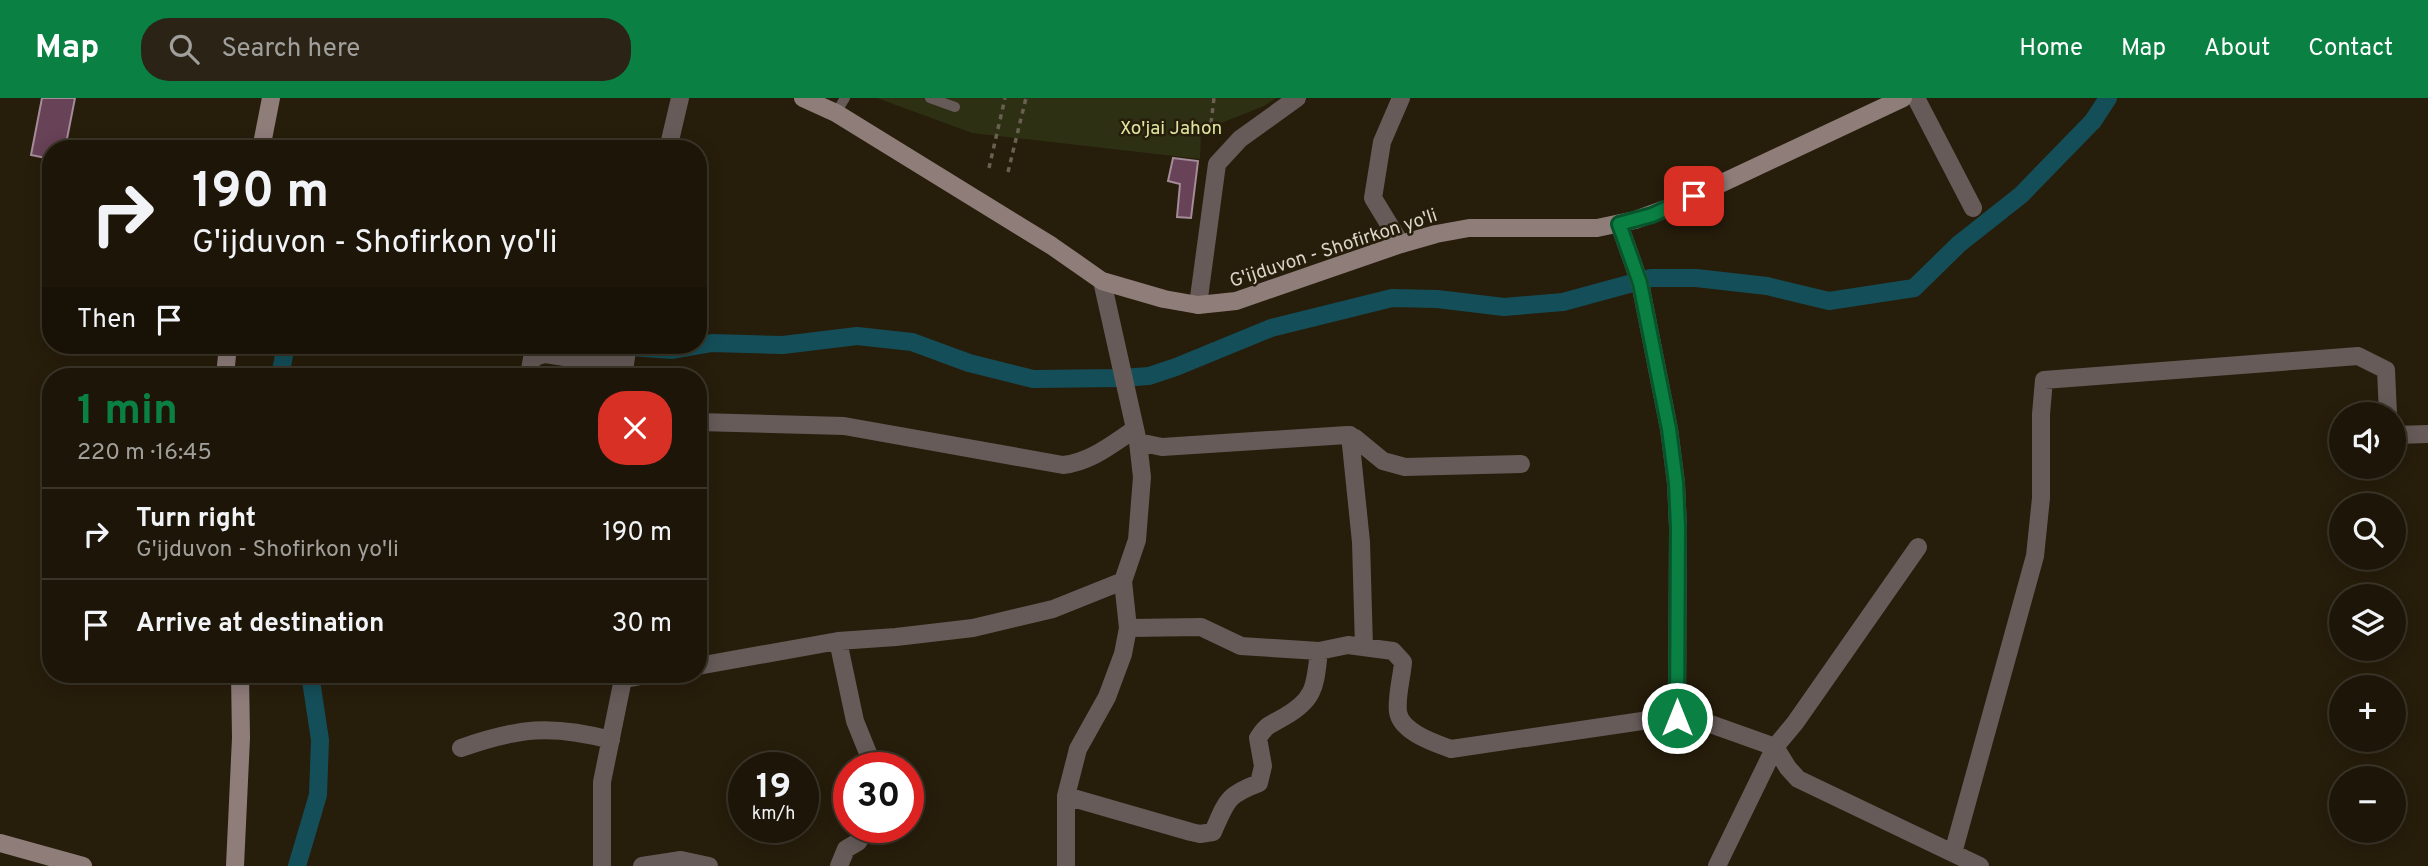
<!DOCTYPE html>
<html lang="en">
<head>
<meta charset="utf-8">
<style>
	:root { --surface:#1d1608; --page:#2a2316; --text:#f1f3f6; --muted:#a09f9c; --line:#3b3529; --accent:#0b8043 }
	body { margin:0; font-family:Overpass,sans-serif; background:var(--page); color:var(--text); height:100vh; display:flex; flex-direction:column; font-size:26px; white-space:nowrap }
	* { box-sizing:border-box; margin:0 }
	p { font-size:23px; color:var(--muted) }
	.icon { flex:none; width:38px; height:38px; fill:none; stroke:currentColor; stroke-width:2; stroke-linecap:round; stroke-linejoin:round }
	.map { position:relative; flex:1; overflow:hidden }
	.drawer { position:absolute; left:42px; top:270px; width:665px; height:315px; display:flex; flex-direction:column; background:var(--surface); border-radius:28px; box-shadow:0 4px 18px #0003,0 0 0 2px var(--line) }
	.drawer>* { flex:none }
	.top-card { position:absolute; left:42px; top:42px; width:665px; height:214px; border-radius:28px; box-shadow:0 4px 18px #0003,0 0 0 2px var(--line); background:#1d1608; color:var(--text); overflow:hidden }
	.controls { position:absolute; left:2329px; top:304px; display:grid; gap:14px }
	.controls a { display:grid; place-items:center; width:77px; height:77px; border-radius:50%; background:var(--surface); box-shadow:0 4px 18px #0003,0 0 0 2px var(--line); font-size:35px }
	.speed { position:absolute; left:728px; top:654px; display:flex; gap:14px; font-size:35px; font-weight:700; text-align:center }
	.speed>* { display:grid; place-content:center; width:91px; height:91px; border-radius:50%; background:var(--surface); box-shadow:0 4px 18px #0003,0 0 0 2px var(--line); line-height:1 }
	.speed small { font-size:18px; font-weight:400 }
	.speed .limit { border:10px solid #d22; background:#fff; color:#111 }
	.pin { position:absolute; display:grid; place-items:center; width:60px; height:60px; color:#fff; margin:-30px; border-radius:14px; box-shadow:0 4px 10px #0006 }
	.me { position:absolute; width:77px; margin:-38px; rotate:0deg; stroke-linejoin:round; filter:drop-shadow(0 0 5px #0008) }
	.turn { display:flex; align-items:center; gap:24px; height:147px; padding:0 35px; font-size:32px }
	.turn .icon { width:91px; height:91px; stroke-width:2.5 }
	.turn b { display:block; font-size:49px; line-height:60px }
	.then { display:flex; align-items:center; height:66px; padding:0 35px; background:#0003; gap:14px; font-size:26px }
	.round { display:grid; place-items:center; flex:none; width:74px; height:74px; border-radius:28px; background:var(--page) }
	.headline { display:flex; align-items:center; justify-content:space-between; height:119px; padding:0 35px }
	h1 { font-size:42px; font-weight:700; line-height:52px; color:var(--accent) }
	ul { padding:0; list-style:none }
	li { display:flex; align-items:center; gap:21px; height:91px; padding:0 35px; border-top:2px solid var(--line) }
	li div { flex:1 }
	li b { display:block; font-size:26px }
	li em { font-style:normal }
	header { display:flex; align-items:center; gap:42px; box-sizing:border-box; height:98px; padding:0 35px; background:var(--accent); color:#fff }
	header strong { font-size:33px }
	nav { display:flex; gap:38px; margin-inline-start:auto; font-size:24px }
	.search { width:490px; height:63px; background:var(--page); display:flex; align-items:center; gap:18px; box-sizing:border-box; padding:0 24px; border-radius:28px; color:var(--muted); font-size:26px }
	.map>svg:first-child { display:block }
</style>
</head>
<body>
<header>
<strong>Map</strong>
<div class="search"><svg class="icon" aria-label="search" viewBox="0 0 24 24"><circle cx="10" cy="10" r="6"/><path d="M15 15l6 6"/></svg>Search here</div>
<nav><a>Home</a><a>Map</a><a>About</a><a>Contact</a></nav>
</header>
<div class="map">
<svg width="2428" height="768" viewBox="0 0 2428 768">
	<rect width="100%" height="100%" fill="#271d0b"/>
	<path fill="#2d3013" d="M 877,0 L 1276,0 L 1264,8 L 1201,33 L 1200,61 L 972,35 Z"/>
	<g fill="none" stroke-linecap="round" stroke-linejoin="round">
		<path stroke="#144f59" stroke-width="18" d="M 601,247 L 672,252 L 712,245 L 783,247 L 857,238 L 912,244 L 969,265 L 1033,281 L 1121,280 L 1149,278 L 1176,269 L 1271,230 L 1392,200 L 1437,201 L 1504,209 L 1563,204 L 1651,180 L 1696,180 L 1767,188 L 1829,203 L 1914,190 L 1959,146 L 2021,97 L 2093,23 L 2108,0
			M 280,278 L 286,247
			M 297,768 L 318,697 L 320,642 L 310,576"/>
	</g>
	<path fill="#684257" stroke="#a48c99" stroke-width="2" d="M 42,0 L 75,0 L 65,51 L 51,51 L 51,61 L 31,57 Z
		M 1173,60 L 1198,63 L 1191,120 L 1177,119 L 1180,86 L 1168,83 Z"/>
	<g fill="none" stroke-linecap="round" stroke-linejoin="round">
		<path stroke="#696051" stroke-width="3.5" stroke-dasharray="5 5" stroke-linecap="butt" d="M 1211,25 L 1214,0
			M 989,70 L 1005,0
			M 1008,74 L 1026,0"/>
		<path stroke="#665b59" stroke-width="10" d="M 930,0 L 955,9
			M 836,15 L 845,0"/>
		<path stroke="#665b59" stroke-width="18" d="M 1916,0 L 1973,110
			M 668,51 L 680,0
			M 1619,126 L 1640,185 L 1669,331 L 1676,385 L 1678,429 L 1677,620
			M 1401,146 L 1373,100 L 1382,44 L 1401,0
			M 1102,183 L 1138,344 L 1162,349 L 1347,337 L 1355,340 L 1383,363 L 1405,369 L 1521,366
			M 1198,207 L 1217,66 L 1240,41 L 1297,0
			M 529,278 L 532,260 L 545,256 L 624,268
			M 623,278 L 628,247
			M 698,324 L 844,328 L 1063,367 C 1091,364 1112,346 1135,331
			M 2394,334 L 2396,337 L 2428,336
			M 1350,337 L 1361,444 L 1364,549
			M 1918,449 L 1795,625 L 1775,649 L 1788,670 L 1798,681 L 1980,768
			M 1128,530 L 1201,529 L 1241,548 L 1319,553 L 1348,547 L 1393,553 L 1403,564 C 1402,579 1396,599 1398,614 C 1401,634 1435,645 1451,651 L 1649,622 L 1683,620 L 1702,623 L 1775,649 L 1717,768
			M 838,543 L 855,623 L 874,670
			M 698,568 L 838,543 L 896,539 L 973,530 L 1053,511 L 1123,483
			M 624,581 L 653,576
			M 461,650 C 518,630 551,626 611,642
			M 1066,698 L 1191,734 L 1200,736 L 1213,734 C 1227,702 1227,697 1259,685 L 1263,668 L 1258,640 C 1267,626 1270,627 1284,619 C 1316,601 1315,587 1319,553
			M 1953,755 L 2035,458 L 2041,400 L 2041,316 L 2044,282 L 2358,258 L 2386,272 L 2388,317
			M 602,768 L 602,684 L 624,576
			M 642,768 L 681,762 L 709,768
			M 839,768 L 846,751 L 858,744 L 866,730
			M 1066,768 L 1066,698 L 1078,651 L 1107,599 L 1123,556 L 1128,530 L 1123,483 L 1137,442 L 1142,379 L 1138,344"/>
		<path stroke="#8f7d7a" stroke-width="18" d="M 803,0 L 836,15 L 1052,148 L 1102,183 L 1164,201 L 1198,207 L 1236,203 L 1401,146 L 1436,136 L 1469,130 L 1597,130 L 1635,122 L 1671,109 L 1903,0
			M 261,51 L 271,0
			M 225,278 L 228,247
			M 0,745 L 83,768
			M 235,768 L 241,640 L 240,576"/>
	</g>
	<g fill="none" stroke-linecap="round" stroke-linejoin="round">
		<g stroke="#07532c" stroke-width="18">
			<path id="route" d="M 1677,620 L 1678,429 L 1676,385 L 1669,331 L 1640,185 L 1619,126 L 1652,117 L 1694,98"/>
		</g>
		<use href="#route" stroke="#0b8043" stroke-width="12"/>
	</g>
	<g text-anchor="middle" stroke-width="5" stroke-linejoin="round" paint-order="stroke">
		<g font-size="19" fill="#dee6a0" stroke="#271d0b">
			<text x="1171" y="36">Xo'jai Jahon</text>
		</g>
		<g font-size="19" fill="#dad3c8" stroke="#271d0b">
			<text transform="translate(1333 149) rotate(-18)" y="7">G'ijduvon - Shofirkon yo'li</text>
		</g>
	</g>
</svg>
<div class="controls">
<a><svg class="icon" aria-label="sound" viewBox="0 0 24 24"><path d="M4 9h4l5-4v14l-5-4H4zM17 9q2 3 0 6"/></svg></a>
<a><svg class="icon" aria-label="search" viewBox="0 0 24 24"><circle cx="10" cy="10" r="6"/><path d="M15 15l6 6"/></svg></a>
<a><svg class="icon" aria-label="layers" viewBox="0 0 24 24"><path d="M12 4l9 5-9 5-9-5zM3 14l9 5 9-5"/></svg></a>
<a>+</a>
<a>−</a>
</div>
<div class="speed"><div>19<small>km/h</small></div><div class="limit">30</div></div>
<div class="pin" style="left:1694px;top:98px;background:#d93025"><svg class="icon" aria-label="arrive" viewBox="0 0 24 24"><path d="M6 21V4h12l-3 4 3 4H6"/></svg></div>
<svg class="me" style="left:1677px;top:620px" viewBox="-20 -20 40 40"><circle r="17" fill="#0b8043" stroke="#fff" stroke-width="3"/><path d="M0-11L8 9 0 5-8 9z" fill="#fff"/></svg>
<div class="top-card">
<div class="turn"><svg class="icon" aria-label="right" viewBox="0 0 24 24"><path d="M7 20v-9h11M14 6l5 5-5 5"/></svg><div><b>190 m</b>G'ijduvon - Shofirkon yo'li</div></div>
<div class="then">Then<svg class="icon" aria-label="arrive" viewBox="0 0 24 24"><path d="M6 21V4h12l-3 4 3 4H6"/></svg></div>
</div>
<section class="drawer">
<div class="headline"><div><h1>1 min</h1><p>220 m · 16:45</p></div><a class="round" style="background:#d93025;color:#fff"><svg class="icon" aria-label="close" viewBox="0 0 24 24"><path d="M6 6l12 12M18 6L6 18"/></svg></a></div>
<ul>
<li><svg class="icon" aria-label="right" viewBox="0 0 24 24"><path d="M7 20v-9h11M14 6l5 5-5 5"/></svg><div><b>Turn right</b><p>G'ijduvon - Shofirkon yo'li</p></div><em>190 m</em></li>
<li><svg class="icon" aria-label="arrive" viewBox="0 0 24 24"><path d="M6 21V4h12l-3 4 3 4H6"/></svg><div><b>Arrive at destination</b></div><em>30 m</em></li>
</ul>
</section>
</div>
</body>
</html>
